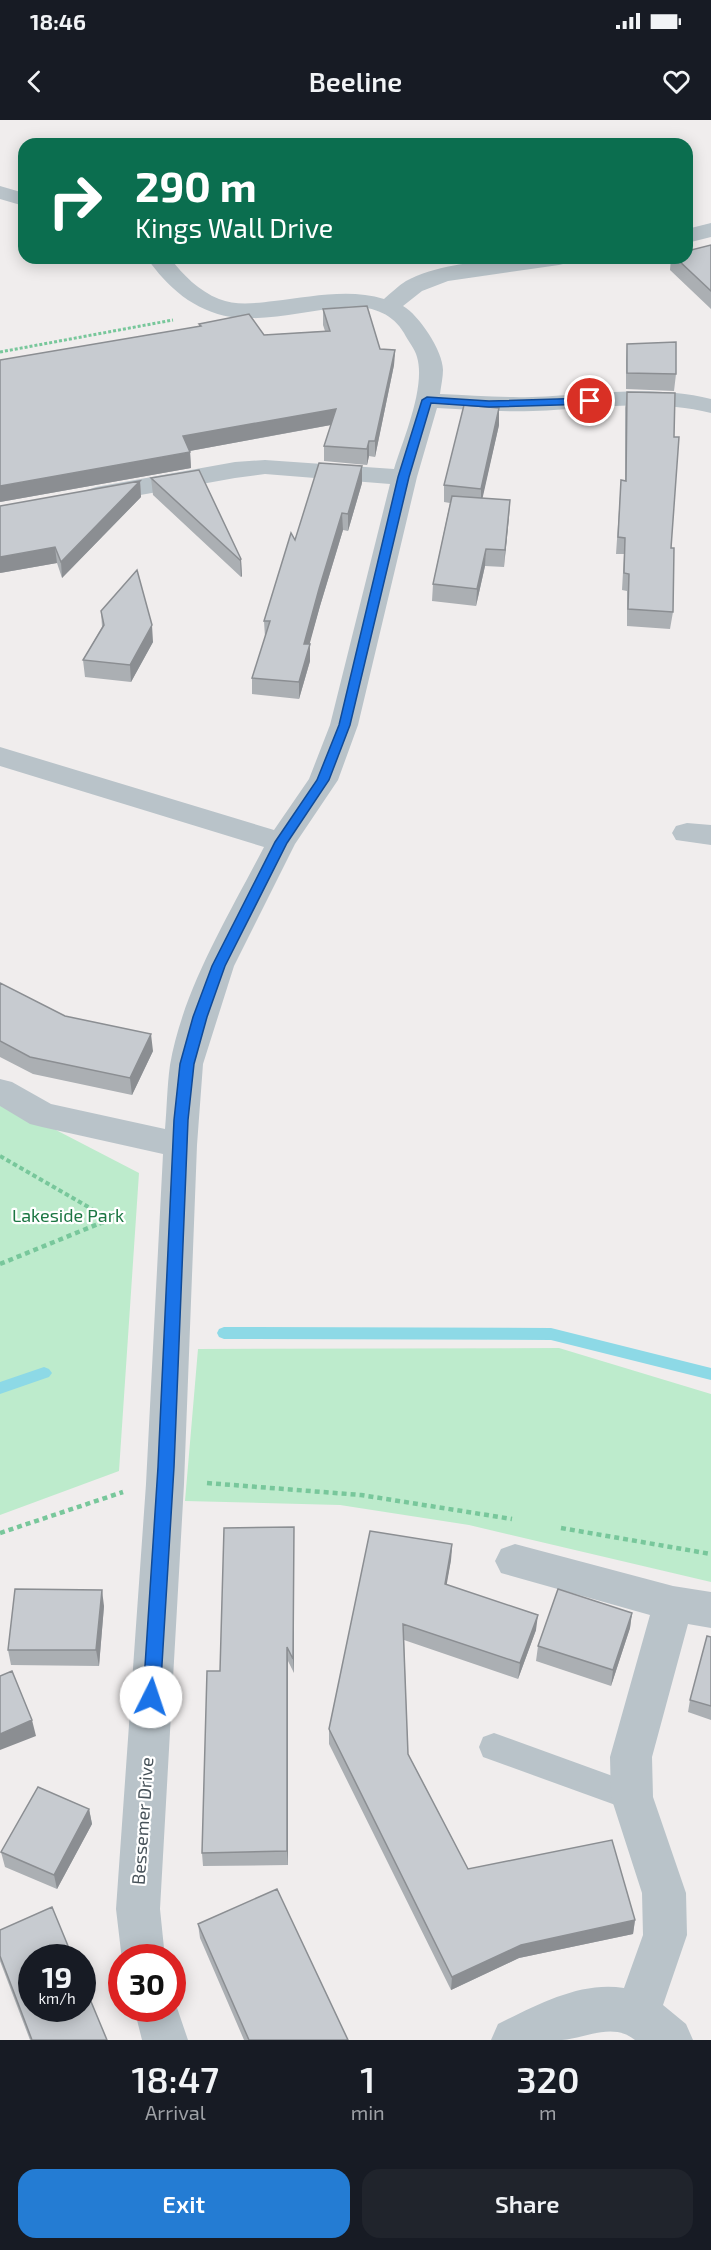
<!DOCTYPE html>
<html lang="en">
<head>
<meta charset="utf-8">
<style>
	:root { --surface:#171b24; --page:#20242c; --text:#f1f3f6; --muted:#9ea1a6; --accent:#247cd3 }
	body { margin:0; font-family:"Exo 2",sans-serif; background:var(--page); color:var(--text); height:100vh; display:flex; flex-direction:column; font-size:22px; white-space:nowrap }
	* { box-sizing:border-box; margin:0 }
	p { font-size:20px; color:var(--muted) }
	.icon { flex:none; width:33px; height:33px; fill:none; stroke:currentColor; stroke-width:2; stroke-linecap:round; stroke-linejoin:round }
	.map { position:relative; height:1920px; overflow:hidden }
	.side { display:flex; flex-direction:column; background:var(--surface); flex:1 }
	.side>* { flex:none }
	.guide { position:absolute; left:18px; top:18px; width:675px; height:126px; border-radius:18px; box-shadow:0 3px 15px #0003; background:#0b6e4f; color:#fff; overflow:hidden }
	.speed { position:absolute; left:18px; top:1824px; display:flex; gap:12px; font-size:30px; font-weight:700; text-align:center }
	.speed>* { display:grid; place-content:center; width:78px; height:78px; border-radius:50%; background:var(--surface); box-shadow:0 3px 15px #0003; line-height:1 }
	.speed small { font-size:15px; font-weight:400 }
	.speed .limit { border:9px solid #d22; background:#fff; color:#111 }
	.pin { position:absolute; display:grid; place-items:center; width:51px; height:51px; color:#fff; margin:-26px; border:3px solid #fff; border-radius:50%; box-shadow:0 2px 6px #0007 }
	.me { position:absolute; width:66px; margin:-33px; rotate:4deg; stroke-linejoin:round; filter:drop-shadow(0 0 4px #0008) }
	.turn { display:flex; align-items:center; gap:21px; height:126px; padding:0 18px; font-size:27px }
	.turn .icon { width:78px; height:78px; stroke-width:2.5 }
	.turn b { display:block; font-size:42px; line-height:51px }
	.eta { display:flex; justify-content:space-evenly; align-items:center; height:102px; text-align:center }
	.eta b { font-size:36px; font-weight:600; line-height:42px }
	.action { display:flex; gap:12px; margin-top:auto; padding:12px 18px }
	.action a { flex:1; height:69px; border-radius:18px; background:var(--accent); color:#fff; font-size:24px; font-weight:600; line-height:69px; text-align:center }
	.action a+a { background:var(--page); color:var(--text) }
	.status { display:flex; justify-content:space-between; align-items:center; height:42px; padding:0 30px; background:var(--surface); direction:ltr }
	.status svg { height:16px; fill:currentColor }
	header { display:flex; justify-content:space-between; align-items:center; height:78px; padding:0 18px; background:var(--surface); font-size:27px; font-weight:600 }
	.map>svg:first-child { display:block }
</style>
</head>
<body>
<div class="status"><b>18:46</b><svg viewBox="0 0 49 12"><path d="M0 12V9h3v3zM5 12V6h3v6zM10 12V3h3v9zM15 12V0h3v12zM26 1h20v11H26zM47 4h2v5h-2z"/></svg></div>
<header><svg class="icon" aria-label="back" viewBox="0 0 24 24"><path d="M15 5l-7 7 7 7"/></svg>Beeline<svg class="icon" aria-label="heart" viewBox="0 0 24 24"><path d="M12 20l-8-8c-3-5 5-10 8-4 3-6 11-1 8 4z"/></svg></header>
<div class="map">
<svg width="711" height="1920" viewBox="0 0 711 1920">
	<rect width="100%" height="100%" fill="#f0eded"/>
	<path fill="#bdebcc" d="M 0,981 L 139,1053 L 119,1351 L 0,1395 Z
		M 559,1228 L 711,1274 L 711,1462 L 469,1405 L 340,1385 L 185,1381 L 198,1229 Z"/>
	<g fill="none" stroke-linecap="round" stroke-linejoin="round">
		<path fill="#8dd9e6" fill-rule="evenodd" d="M 224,1207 L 551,1208 L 711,1248 L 711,1260 L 551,1220 L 224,1219 L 219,1217 L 217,1213 L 219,1209 Z
			M 44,1247 L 49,1249 L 52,1253 L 49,1257 L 0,1274 L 0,1262 Z"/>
		<path stroke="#78c79b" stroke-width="3" stroke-dasharray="3 2" stroke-linecap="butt" d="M 0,232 L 173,200"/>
		<path stroke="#78c79b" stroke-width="4" stroke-dasharray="4.5 3" stroke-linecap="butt" d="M 0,1036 L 92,1089 L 106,1101 L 99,1104"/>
		<path stroke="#78c79b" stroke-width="4.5" stroke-dasharray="5 4" stroke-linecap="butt" d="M 0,1144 L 103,1102
			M 207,1363 L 361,1375 L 512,1399
			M 561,1408 L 711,1434
			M 0,1413 L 123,1372"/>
		<path fill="#b9c3c9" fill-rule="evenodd" d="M 494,1613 L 643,1667 L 647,1677 L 643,1687 L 632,1691 L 483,1637 L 479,1627 L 483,1617 Z"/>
		<path fill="#b9c3c9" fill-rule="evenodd" d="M 0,66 L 24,73 L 24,86 L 0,79 Z
			M 711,103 L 711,117 L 687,123 L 687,109 Z
			M 147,138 L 170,138 C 183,155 199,171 219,179 C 236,186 257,183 274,181 C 310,177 349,168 384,179 C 391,173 398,166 406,161 C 448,138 523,138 570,138 L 567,143 L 559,145 L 448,161 L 422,171 L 403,186 C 419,195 443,231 443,250 C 443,257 441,266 440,274 C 470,275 501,278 532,277 C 593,275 651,264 711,279 L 711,293 C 651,278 594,289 533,291 C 501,292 469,290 437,288 L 417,357 L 358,605 L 338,660 L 295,724 L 234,846 L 203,944 L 197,1025 L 184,1364 L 160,1789 L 165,1838 L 122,1838 L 122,1840 L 116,1789 L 146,1364 L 163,1034 L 42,1007 L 30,1004 L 0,986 L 0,959 L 12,962 L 51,984 L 165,1009 C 167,988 167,966 170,945 C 183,869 229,795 264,727 L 0,646 L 0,627 L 274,710 L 309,659 L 330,605 L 390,364 L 265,354 L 235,358 L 96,383 L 87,380 L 83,375 L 87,370 L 96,367 L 235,342 L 265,340 L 394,349 C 403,320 426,267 417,237 C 415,229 408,221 404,213 C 392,192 369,185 345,187 C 308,190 268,202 231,197 C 194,191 167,167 147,138 Z
			M 687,703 L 711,705 L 711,725 L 676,720 L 672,713 L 676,706 Z
			M 515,1424 L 673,1466 L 711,1472 L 711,1508 L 688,1504 L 652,1637 L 653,1677 L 686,1773 L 687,1815 L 663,1885 L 686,1904 L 693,1920 L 635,1920 C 613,1902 586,1918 562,1920 C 539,1920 515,1920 491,1920 L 498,1904 C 537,1885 580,1861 624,1868 L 643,1815 L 642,1773 L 611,1677 L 610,1637 L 650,1495 L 501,1453 L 495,1441 L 501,1429 Z
			M 172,1873 L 188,1920 L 142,1920 L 134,1888 L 172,1888 Z"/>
	</g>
	<path fill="#abafb3" d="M 711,125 L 711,189 L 670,150 L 671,138 L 687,138 Z
		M 323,189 L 380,229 L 395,230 L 394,245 L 375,337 L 369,336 L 367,345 L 324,341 L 324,326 L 331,305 L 190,331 L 191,348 L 0,382 L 199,207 L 199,204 L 264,215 L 325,211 L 323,205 Z
		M 627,224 L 676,254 L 674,271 L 626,269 L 626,240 Z
		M 627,272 L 671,428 L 673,492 L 670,509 L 627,506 L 627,471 L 622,470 L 624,434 L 616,434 L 621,360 L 625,361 L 625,288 Z
		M 499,288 L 499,305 L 482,378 L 510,380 L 504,447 L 485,446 L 476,486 L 432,481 L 433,464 L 450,383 L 444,382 L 444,365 Z
		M 151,358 L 241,439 L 242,456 L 241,457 L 153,375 Z
		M 140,361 L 141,377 L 62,458 L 57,443 L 0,453 Z
		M 362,363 L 348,411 L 343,410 L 320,486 L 309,524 L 310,541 L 299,579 L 252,574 L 252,558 L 265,517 L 264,501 L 295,420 Z
		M 101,491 L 153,522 L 131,562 L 85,557 L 83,540 L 102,507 Z
		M 0,863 L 65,896 L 153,931 L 132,975 L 33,954 L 0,937 Z
		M 294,1407 L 294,1553 L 288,1541 L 288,1745 L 203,1746 L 202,1733 L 220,1551 Z
		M 452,1424 L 451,1440 L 446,1465 L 536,1510 L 518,1559 L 404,1520 L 408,1634 L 468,1749 L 635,1800 L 633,1814 L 519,1838 L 451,1870 L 329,1624 L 329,1609 Z
		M 104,1486 L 99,1546 L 11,1545 L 8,1530 Z
		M 632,1493 L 630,1508 L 611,1566 L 536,1541 L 538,1526 Z
		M 711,1517 L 711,1600 L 688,1592 L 690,1580 Z
		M 89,1689 L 92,1704 L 57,1769 L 5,1747 L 1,1732 Z
		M 198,1804 L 348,1920 L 244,1920 L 200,1818 Z
		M 0,1810 L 107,1920 L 30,1920 L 0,1841 Z"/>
	<path fill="#8b8e92" d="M 395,230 L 394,245 L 375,337 L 375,321 Z
		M 499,288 L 499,305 L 481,385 L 481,369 Z
		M 336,289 L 336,304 L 184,332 L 183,316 Z
		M 369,321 L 369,336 L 367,345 L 367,329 Z
		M 190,332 L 191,348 L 0,382 L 0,366 Z
		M 362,346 L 362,363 L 348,411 L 348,394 Z
		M 140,361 L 141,377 L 62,458 L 61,442 Z
		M 510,380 L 509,397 L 504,447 L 505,430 Z
		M 342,393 L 343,410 L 320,486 L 305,541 L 304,524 L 319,469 Z
		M 55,427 L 57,443 L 0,453 L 0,437 Z
		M 486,429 L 485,446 L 476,486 L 477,469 Z
		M 241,439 L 242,456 L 241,457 L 240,440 Z
		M 152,505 L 153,522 L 131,562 L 130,545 Z
		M 310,524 L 310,541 L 299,579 L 299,562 Z
		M 151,914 L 153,931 L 132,975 L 130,958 Z
		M 294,1407 L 294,1553 L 293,1539 Z
		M 452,1424 L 451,1440 L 444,1480 L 445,1464 Z
		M 102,1470 L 104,1486 L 99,1546 L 96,1530 Z
		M 632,1493 L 630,1508 L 611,1566 L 613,1550 Z
		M 538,1495 L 536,1510 L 518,1559 L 520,1543 Z
		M 287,1527 L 288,1541 L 288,1745 L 287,1731 Z
		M 32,1600 L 36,1616 L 0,1630 L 0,1614 Z
		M 89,1689 L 92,1704 L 57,1769 L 54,1755 Z
		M 635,1800 L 633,1814 L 519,1838 L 451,1870 L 452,1857 L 521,1825 Z"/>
	<path fill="#c7cbd0" stroke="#8b8e92" stroke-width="1.5" d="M 711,125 L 711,171 L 676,138 L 687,138 L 687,131 Z
		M 367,186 L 380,229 L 395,230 L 375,321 L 369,321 L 367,329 L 324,326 L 336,289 L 183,316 L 190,332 L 0,366 L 0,240 L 201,206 L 199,204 L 249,194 L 264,215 L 330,211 L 323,189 Z
		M 676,222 L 676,254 L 627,253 L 627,224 Z
		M 627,272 L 675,273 L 674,317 L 679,317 L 671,428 L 674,428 L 673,492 L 628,489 L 629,454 L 624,453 L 625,418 L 618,417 L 621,360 L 626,361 Z
		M 464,285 L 499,288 L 481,369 L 444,365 Z
		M 319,343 L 362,346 L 348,394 L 342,393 L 319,469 L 304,524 L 310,524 L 299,562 L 252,558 L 270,501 L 264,501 L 291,413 L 295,420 Z
		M 199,350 L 241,439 L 240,440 L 151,358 Z
		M 140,361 L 61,442 L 55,427 L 0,437 L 0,386 Z
		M 452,376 L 510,380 L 505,430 L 486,429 L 477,469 L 433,464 Z
		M 137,450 L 152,505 L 130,545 L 83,540 L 104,505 L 101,491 Z
		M 0,863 L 65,896 L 151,914 L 130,958 L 30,937 L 0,921 Z
		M 294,1407 L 293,1539 L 287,1527 L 287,1731 L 202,1733 L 207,1551 L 220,1551 L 224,1408 Z
		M 370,1411 L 452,1424 L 445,1464 L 538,1495 L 520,1543 L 403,1504 L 408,1634 L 468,1749 L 612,1720 L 635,1800 L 521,1825 L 452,1857 L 329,1609 Z
		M 15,1469 L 102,1470 L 96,1530 L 8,1530 Z
		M 558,1469 L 632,1493 L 613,1550 L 538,1526 Z
		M 707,1516 L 711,1517 L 711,1586 L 690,1580 Z
		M 12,1551 L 32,1600 L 0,1614 L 0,1556 Z
		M 38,1667 L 89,1689 L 54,1755 L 1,1732 Z
		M 277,1769 L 348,1920 L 249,1920 L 198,1804 Z
		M 52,1787 L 73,1838 L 32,1838 L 32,1888 L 82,1888 L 82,1860 L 107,1920 L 32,1920 L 0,1836 L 0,1810 Z"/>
	<path fill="#1a73e8" stroke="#114b97" stroke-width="1.5" d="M 427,277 L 489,281 L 590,278 L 595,281 L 590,284 L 489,287 L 431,283 L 409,357 L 350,605 L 329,660 L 287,723 L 225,846 L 207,897 L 194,944 L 188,1000 L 174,1347 L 160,1577 L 157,1582 L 151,1584 L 145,1582 L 143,1577 L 158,1347 L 174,1000 L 180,944 L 193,897 L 212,846 L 275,722 L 317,660 L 339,605 L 398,357 L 422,280 Z"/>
	<g text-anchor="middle" stroke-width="4.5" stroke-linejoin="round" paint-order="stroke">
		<g font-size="18" fill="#1c7643" stroke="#fff">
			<text x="68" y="1102">Lakeside Park</text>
		</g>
		<g font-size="18" fill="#475259" stroke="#fff">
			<text transform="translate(143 1701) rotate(-86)" y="6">Bessemer Drive</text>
		</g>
	</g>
</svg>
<div class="speed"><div>19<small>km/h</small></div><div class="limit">30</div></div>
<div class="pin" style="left:590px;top:281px;background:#d93025"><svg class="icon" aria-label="arrive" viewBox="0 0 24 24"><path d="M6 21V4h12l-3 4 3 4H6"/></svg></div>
<svg class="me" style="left:151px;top:1577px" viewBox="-20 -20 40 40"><circle r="19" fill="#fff"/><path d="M0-13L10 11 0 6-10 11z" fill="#1a73e8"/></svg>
<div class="guide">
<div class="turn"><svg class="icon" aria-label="right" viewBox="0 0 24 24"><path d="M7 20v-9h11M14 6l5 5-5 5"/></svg><div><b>290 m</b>Kings Wall Drive</div></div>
</div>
</div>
<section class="side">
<div class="eta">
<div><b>18:47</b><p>Arrival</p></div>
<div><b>1</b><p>min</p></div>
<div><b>320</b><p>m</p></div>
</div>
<div class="action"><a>Exit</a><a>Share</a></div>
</section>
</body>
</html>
